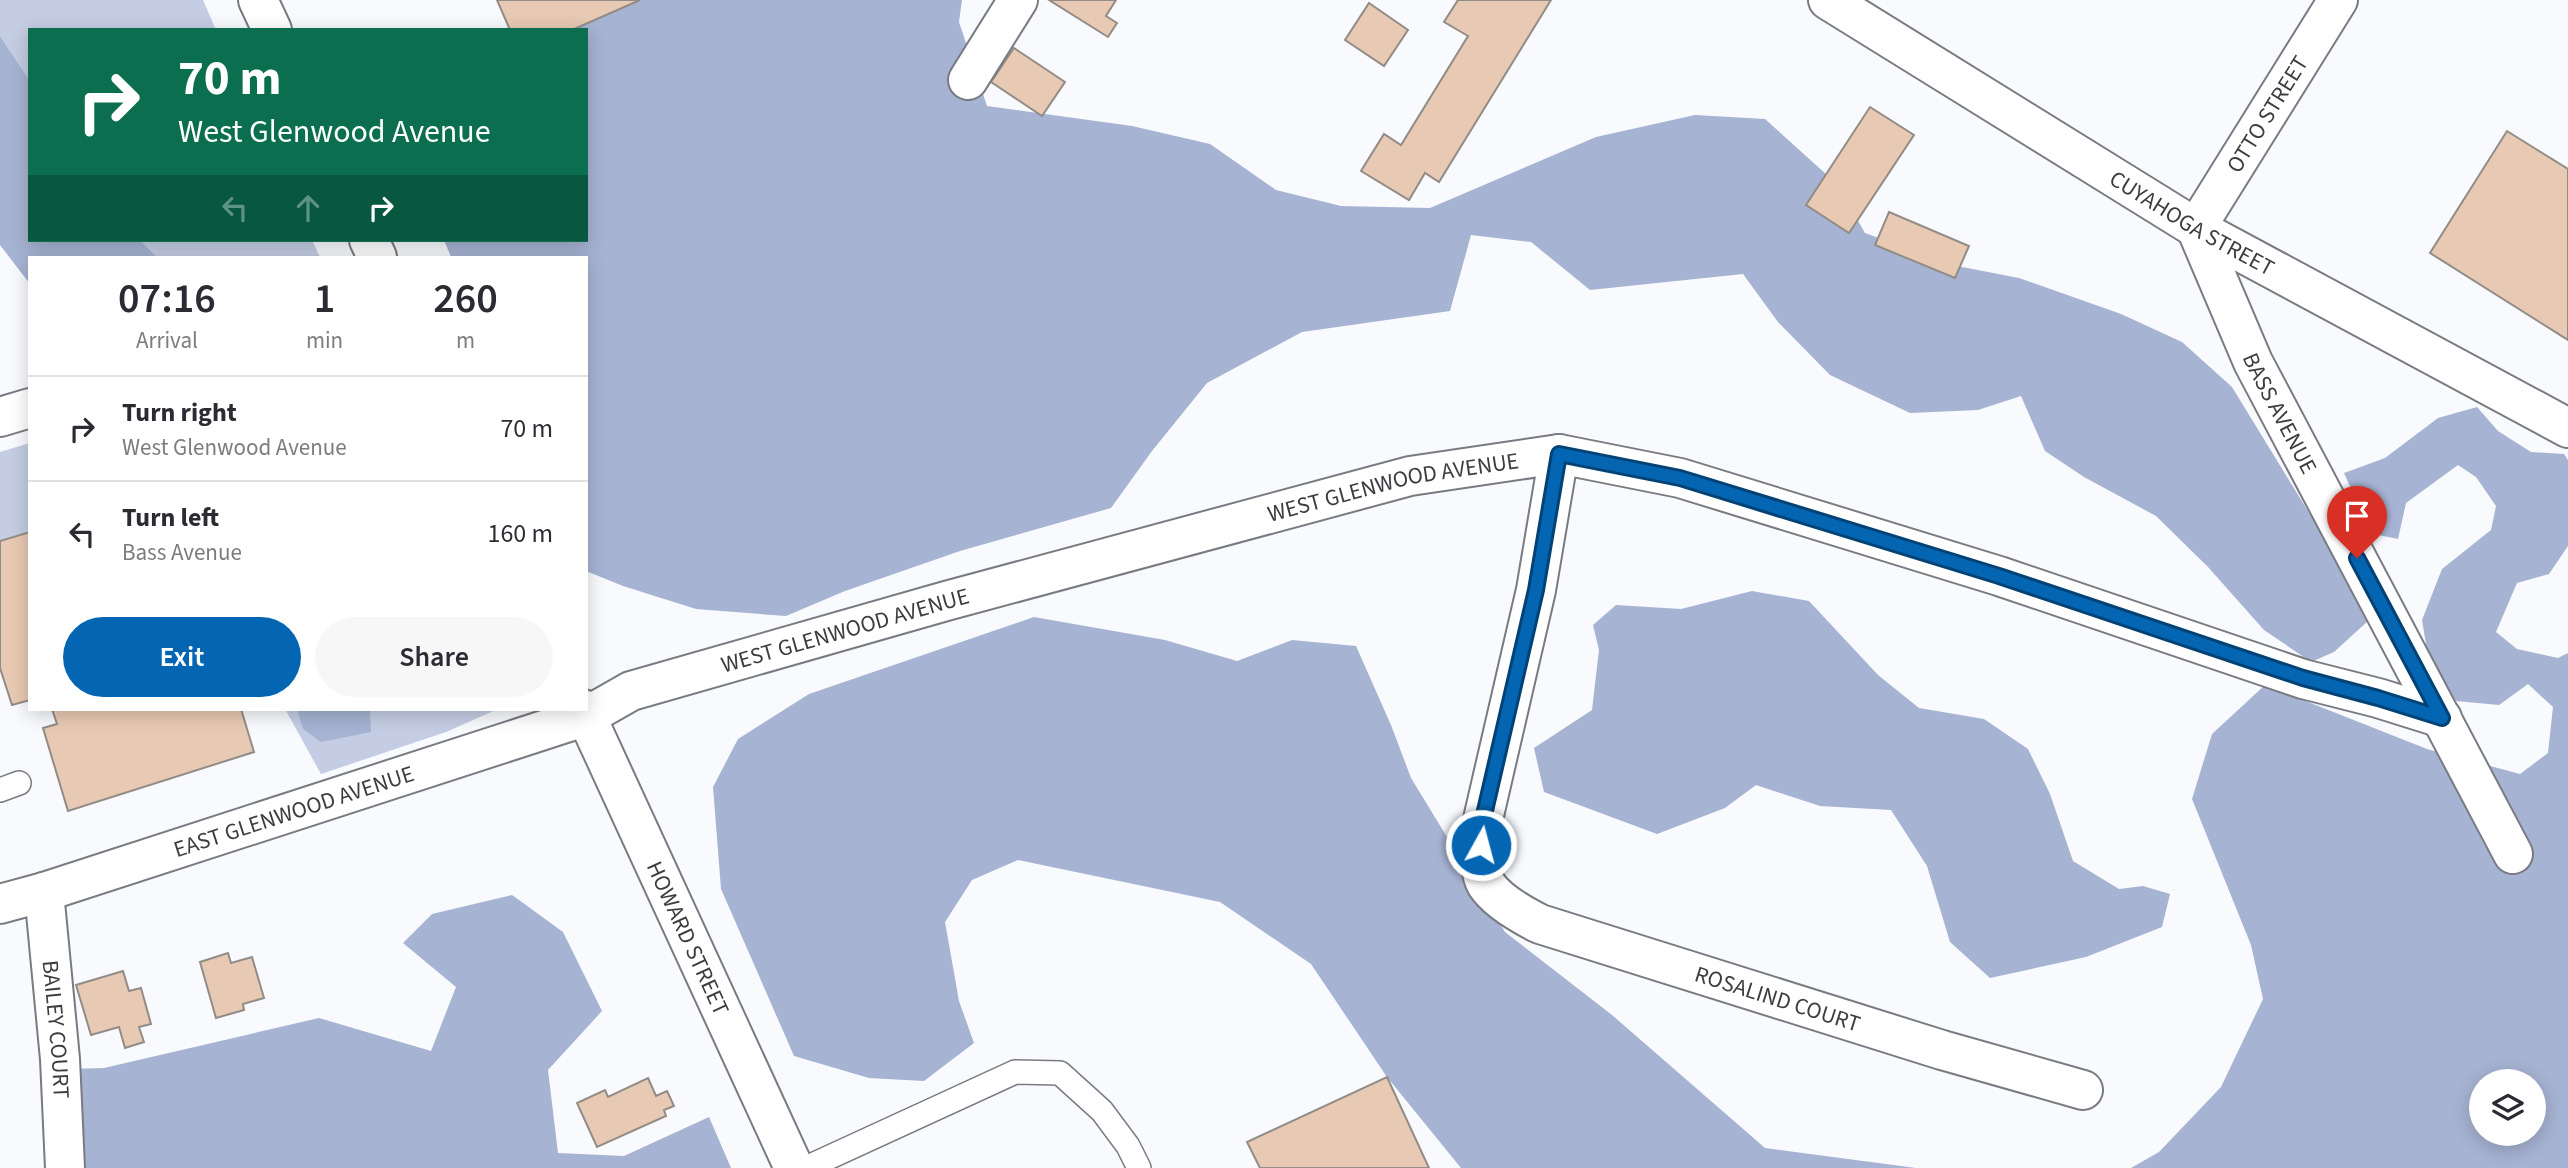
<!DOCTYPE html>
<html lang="en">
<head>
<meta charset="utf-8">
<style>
	:root { --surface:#fff; --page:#f7f7f7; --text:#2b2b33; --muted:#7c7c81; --line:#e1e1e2; --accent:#0466b3 }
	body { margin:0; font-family:"Source Sans 3",sans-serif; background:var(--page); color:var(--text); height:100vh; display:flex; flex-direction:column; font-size:26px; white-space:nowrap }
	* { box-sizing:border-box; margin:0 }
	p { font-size:23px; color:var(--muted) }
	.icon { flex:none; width:38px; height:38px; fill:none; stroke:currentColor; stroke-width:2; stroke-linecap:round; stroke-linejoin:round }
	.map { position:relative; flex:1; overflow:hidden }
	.panel { position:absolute; left:28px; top:256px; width:560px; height:455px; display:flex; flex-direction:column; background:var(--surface); border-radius:0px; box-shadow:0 4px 18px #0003 }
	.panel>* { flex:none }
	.banner { position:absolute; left:28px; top:28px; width:560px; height:214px; border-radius:0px; box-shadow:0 4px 18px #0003; background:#0b6e4f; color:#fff; overflow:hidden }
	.buttons { position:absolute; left:2469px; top:1069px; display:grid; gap:14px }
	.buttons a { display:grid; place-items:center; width:77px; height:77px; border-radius:50%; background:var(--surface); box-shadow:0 4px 18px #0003; font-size:35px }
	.pin { position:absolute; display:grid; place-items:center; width:60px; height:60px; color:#fff; margin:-72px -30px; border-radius:50% 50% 50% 0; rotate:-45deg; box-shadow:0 0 7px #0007 }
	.pin .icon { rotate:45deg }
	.me { position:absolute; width:77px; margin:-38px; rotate:7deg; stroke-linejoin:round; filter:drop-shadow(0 0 5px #0008) }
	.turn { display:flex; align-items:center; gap:24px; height:147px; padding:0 35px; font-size:32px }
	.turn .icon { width:91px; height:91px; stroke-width:2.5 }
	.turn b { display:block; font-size:49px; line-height:60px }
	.lanes { display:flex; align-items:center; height:66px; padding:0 35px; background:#0003; justify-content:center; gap:35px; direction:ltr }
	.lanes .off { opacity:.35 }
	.eta { display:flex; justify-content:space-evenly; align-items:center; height:119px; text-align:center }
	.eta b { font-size:42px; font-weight:600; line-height:49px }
	.button { display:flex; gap:14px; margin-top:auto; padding:14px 35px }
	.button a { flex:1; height:80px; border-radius:42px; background:var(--accent); color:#fff; font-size:28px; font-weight:600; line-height:80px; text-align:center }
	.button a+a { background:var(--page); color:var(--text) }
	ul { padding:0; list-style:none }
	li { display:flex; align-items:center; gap:21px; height:105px; padding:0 35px; border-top:2px solid var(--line) }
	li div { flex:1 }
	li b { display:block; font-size:26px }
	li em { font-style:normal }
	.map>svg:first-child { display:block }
</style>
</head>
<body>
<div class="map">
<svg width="2568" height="1168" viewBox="0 0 2568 1168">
	<rect width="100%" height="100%" fill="#f8fafe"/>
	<path fill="#c4cde3" d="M 0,0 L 203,0 L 216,30 L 30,30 L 30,81 L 0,36 Z
		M 140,240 L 312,240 L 320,257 L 157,257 Z
		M 30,443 L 30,532 L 0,541 L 0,452 Z
		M 285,709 L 498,709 L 446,732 L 321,774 Z"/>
	<path fill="#a6b3d2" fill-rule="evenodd" d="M 629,0 L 962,0 L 959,22 L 987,106 L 1132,126 L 1210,144 L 1276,190 L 1341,206 L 1430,208 L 1596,137 L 1695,115 L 1765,119 L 1837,184 L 1865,233 L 1957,266 L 2019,278 L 2121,314 L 2182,342 L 2232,387 L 2347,575 L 2368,621 L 2334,652 L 2311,662 L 2264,630 L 2208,567 L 2156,516 L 2084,477 L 2045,451 L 2021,396 L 1978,410 L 1910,413 L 1830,375 L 1778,322 L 1743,274 L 1590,290 L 1531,242 L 1471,235 L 1450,311 L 1302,332 L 1207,383 L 1152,451 L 1111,508 L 960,551 L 845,591 L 786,616 L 696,609 L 623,586 L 586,571 L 586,257 L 451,257 L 444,240 L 586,240 L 586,30 L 574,30 Z
		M 0,36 L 30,81 L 30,240 L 140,240 L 157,257 L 30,257 L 30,284 L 0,245 Z
		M 2477,407 L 2498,431 L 2531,452 L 2564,454 L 2568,460 L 2568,546 L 2549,574 L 2517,583 L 2496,632 L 2517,649 L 2558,658 L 2568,653 L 2568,1168 L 2131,1168 L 2159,1152 L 2221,1087 L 2263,999 L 2251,945 L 2192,799 L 2212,734 L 2265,685 L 2427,749 L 2520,774 L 2548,753 L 2553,707 L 2528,684 L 2499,705 L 2456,701 L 2429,662 L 2422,620 L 2442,569 L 2491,530 L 2496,506 L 2476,477 L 2458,465 L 2406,503 L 2398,539 L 2378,535 L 2357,502 L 2344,473 L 2385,458 L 2438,418 ZM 2482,1082 L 2534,1082 L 2534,1134 L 2482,1134 Z
		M 1752,591 L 1809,601 L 1878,675 L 1919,708 L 1984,719 L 2028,749 L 2050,794 L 2073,861 L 2119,889 L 2143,886 L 2170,894 L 2162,927 L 2086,957 L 1990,978 L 1950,942 L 1927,866 L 1891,810 L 1820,806 L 1756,785 L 1725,808 L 1657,834 L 1544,792 L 1534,748 L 1592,710 L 1599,650 L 1593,625 L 1616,605 L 1681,609 Z
		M 1034,617 L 1165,640 L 1237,661 L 1292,640 L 1356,646 L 1391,725 L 1411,778 L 1505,932 L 1612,1015 L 1765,1148 L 1916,1168 L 1461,1168 L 1387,1077 L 1311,964 L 1220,902 L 1018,860 L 972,880 L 945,922 L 959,1001 L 974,1043 L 924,1081 L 869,1078 L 794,1056 L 721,889 L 713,787 L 738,739 L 809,694 Z
		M 297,709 L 370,709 L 371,732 L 321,742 L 303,729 Z
		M 512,895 L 563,932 L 602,1011 L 548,1070 L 558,1153 L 624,1156 L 709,1117 L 731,1168 L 77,1168 L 70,1069 L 104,1068 L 319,1018 L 431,1051 L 456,987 L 403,943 L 432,914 Z"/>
	<path fill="#e8c9b3" stroke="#928c87" stroke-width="2" d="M 497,0 L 640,0 L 572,30 L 510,30 Z
		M 1049,0 L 1116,0 L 1106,16 L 1117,23 L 1108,37 Z
		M 1458,0 L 1551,0 L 1439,182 L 1425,173 L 1409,200 L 1361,171 L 1384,134 L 1401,145 L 1468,36 L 1444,22 Z
		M 1369,3 L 1408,30 L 1384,66 L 1345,40 Z
		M 1014,48 L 1065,82 L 1042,116 L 991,82 Z
		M 1870,107 L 1914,135 L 1849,233 L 1806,205 Z
		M 2507,131 L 2568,169 L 2568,340 L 2430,253 Z
		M 1889,212 L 1969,246 L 1955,278 L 1875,245 Z
		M 30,532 L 30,700 L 12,705 L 0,668 L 0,541 Z
		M 52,709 L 241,709 L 254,752 L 68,811 L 43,728 L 57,724 Z
		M 228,953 L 231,963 L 252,957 L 264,998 L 243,1004 L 244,1010 L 216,1018 L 200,962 Z
		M 123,971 L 129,991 L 141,988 L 151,1024 L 139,1027 L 144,1042 L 125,1048 L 119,1027 L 91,1035 L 76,985 Z
		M 1387,1077 L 1429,1168 L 1260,1168 L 1247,1142 Z
		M 648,1078 L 656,1096 L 667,1091 L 674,1106 L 664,1110 L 666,1116 L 597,1147 L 577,1103 L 605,1090 L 608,1097 Z"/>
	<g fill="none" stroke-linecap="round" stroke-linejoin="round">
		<g stroke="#797b82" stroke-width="26">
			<path id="service" d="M 0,790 L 19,783
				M 806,1168 L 1015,1072 L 1060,1073 L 1102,1111 L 1128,1146 L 1139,1168"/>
		</g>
		<g stroke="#797b82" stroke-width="42">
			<g id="minor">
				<path id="s1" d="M 2338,0 L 2196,228 L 2253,362 L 2513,854"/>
				<path d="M 968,80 L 1018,0"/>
				<path d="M 0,417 L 30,408"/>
				<path id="s2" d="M 1559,454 L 1536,590 L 1481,828 C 1481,844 1478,870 1486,884 C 1497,901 1522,915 1540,924 L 1942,1050 L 2083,1090"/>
				<path id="s3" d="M 587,716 L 631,691 L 946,601 L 1410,476 L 1559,454 L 1680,478 L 1999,576 L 2303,679 L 2378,698 L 2442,718"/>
				<path id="s4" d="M 44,892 L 60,1059 L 65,1168"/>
			</g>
		</g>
		<g stroke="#797b82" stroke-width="42">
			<g id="tertiary">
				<path id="s5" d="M 1828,0 L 2196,228 L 2568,428"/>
				<path id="s6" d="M 0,904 L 44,892 L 587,716"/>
			</g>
		</g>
		<g stroke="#797b82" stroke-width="42">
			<g id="secondary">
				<path d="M 258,0 L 272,30"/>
				<path d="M 369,240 L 377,257"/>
				<path id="s7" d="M 583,709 L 794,1168"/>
			</g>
		</g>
		<use href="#service" stroke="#fff" stroke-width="23"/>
		<use href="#minor" stroke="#fff" stroke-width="38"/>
		<use href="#tertiary" stroke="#fff" stroke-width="38"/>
		<use href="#secondary" stroke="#fff" stroke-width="38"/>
	</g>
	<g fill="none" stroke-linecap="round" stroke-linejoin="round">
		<g stroke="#034274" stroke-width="18">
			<path id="route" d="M 1481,845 L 1481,828 L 1536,590 L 1559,454 L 1680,478 L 1999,576 L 2303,678 L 2378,698 L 2442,718 L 2357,558"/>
		</g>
		<use href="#route" stroke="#0466b3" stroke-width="12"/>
	</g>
	<g text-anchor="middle" stroke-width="5" stroke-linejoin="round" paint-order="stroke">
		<g font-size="23" fill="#3b3d40" stroke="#fff">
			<text transform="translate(2267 114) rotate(-58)" y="8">OTTO STREET</text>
			<text dy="8" stroke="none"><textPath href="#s5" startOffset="427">CUYAHOGA STREET</textPath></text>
			<text dy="8" stroke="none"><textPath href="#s1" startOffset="472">BASS AVENUE</textPath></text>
			<text dy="8" stroke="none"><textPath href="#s3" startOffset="840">WEST GLENWOOD AVENUE</textPath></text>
			<text dy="8" stroke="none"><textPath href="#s3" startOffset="273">WEST GLENWOOD AVENUE</textPath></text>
			<text dy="8" stroke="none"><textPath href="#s6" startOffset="308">EAST GLENWOOD AVENUE</textPath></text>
			<text dy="8" stroke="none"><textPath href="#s7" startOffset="252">HOWARD STREET</textPath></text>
			<text dy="8" stroke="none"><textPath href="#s2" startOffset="756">ROSALIND COURT</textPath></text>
			<text dy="8" stroke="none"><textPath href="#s4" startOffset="138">BAILEY COURT</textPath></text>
		</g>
	</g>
</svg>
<div class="buttons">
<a><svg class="icon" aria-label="layers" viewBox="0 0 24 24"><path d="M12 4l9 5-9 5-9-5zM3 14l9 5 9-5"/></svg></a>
</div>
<div class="pin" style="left:2357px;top:558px;background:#d93025"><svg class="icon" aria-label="arrive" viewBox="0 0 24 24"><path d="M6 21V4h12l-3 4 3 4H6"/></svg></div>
<svg class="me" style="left:1481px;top:845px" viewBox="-20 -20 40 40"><circle r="17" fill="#0466b3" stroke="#fff" stroke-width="3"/><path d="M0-11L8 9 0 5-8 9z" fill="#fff"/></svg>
<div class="banner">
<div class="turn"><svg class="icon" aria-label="right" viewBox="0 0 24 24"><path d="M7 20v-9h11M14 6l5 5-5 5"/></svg><div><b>70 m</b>West Glenwood Avenue</div></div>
<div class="lanes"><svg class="icon off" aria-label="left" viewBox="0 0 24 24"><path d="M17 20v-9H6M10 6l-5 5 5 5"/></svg><svg class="icon off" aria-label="ahead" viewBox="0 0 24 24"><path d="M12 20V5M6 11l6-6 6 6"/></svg><svg class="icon" aria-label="right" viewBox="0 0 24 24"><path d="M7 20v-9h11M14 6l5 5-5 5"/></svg></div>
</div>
<section class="panel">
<div class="eta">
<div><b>07:16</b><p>Arrival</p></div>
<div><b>1</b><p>min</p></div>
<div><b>260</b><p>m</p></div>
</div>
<ul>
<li><svg class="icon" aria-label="right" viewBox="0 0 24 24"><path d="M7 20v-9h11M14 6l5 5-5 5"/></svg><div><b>Turn right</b><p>West Glenwood Avenue</p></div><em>70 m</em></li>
<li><svg class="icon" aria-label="left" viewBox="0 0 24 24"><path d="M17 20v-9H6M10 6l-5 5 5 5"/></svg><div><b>Turn left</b><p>Bass Avenue</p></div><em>160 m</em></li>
</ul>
<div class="button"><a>Exit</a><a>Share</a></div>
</section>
</div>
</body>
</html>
